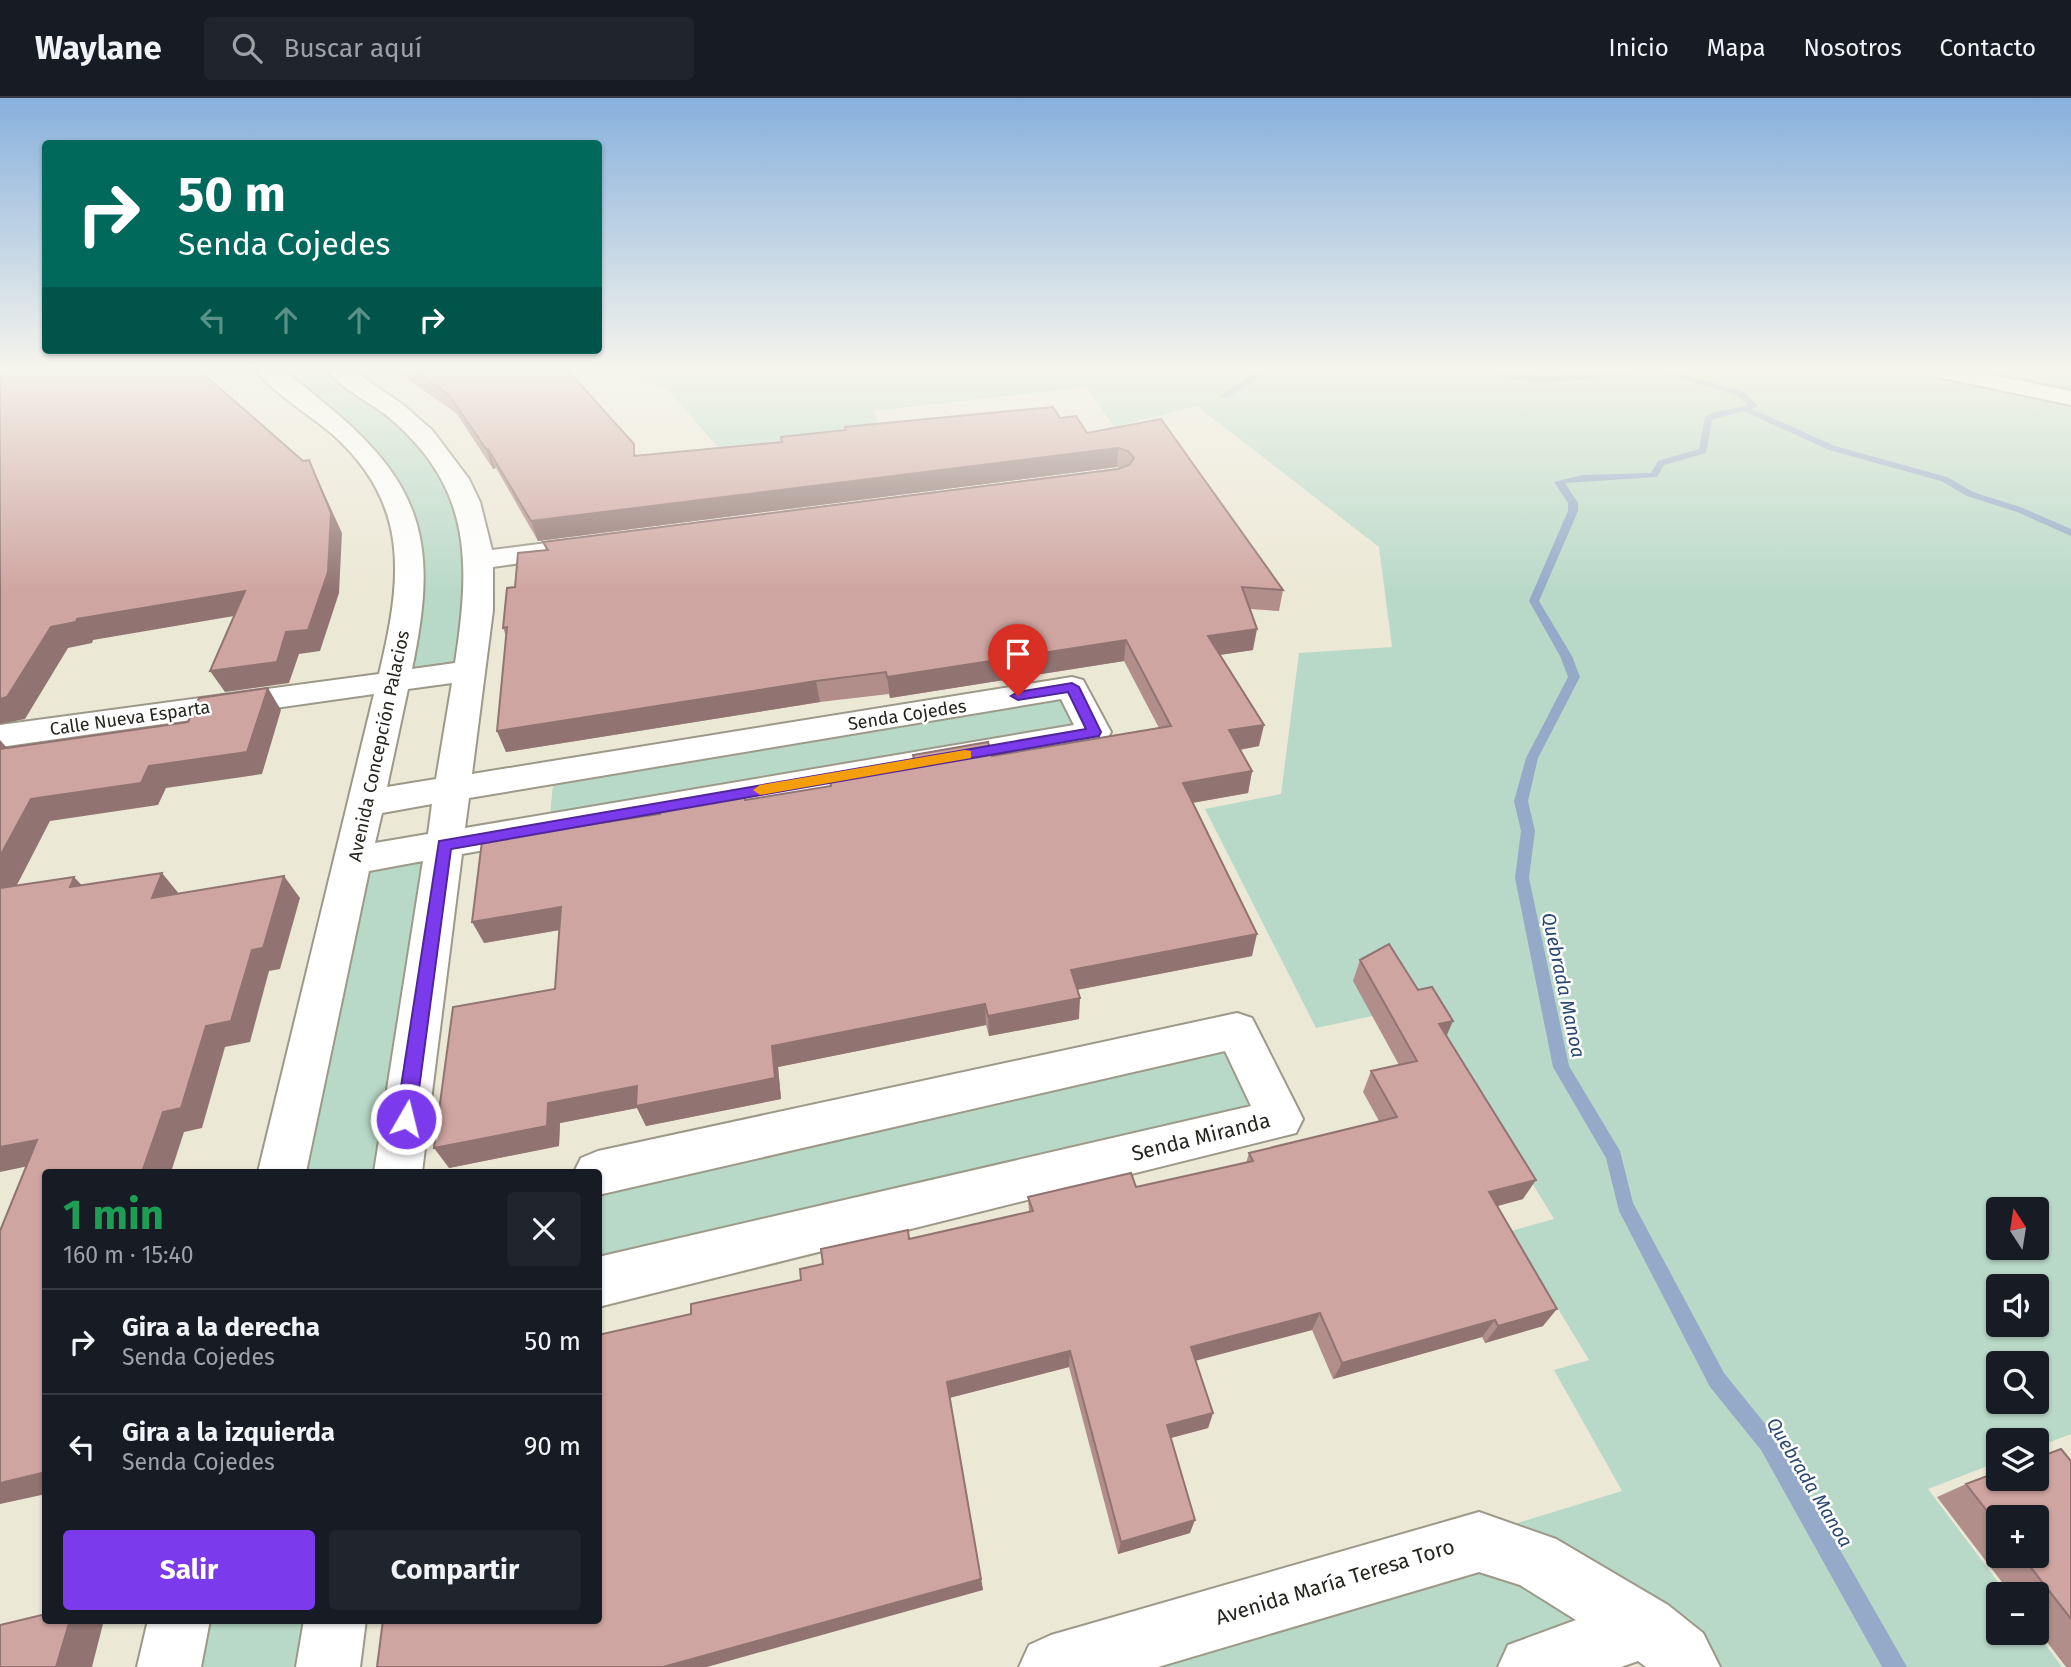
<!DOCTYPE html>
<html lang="es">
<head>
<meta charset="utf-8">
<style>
	:root { --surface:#171b24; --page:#20242c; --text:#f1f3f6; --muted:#9ea1a6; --line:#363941; --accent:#7c3aed }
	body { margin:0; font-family:"Fira Sans",sans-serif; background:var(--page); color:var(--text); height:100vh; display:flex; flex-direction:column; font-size:26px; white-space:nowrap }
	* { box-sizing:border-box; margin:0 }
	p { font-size:23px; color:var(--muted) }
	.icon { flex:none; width:38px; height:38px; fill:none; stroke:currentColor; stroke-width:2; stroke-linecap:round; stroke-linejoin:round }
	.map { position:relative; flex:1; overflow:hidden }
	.details { position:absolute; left:42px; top:1071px; width:560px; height:455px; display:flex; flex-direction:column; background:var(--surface); border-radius:7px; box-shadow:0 2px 5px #0004 }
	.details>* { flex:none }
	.guide { position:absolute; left:42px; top:42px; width:560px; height:214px; border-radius:7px; box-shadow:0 2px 5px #0004; background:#00695c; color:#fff; overflow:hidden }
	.needle { width:46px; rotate:348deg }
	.fabs { position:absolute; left:1986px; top:1099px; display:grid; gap:14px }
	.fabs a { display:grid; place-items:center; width:63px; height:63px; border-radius:7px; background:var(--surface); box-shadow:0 2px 5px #0004; font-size:35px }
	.pin { position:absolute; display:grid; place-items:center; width:60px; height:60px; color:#fff; margin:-72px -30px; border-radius:50% 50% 50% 0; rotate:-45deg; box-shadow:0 0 7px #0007 }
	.pin .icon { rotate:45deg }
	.me { position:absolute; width:77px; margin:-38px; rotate:8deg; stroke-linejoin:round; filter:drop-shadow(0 0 5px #0008) }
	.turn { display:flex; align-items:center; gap:24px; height:147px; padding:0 21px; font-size:32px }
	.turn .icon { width:91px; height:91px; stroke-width:2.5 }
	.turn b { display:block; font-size:49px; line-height:60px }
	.lanes { display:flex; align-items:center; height:66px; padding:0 21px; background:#0003; justify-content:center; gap:35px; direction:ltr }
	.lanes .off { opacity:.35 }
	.round { display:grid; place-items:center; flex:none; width:74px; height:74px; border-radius:7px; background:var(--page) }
	.headline { display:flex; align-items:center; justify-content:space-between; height:119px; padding:0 21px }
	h1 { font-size:42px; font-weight:700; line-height:52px; color:#1e9e55 }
	.button { display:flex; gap:14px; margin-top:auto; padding:14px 21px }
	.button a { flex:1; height:80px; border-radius:7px; background:var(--accent); color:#fff; font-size:28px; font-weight:700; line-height:80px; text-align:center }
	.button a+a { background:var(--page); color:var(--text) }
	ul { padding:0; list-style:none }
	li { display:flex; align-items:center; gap:21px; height:105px; padding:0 21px; border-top:2px solid var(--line) }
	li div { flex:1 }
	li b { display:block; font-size:26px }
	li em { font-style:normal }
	header { display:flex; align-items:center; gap:42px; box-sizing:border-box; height:98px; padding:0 35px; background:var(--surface); border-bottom:2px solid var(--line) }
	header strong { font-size:33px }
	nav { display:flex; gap:38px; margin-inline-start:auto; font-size:24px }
	.search { width:490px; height:63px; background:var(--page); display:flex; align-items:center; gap:18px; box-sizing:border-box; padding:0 24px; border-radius:7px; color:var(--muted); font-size:26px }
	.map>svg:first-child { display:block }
</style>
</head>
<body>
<header>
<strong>Waylane</strong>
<div class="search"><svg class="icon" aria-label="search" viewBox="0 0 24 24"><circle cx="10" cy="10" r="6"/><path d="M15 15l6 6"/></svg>Buscar aquí</div>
<nav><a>Inicio</a><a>Mapa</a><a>Nosotros</a><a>Contacto</a></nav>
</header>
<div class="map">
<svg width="2071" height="1569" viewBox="0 0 2071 1569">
	<rect width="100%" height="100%" fill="#ece8d6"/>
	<path fill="#b9d9c8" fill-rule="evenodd" d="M 268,273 L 340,273 L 381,303 L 461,390 L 468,573 L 394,583 L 403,541 L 390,387 Z
		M 623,273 L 2071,273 L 2071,1336 L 2037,1349 L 2037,1342 L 1998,1342 L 1998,1364 L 1928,1391 L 2007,1496 L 1998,1496 L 1998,1535 L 2037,1535 L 2062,1569 L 1719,1569 L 1696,1528 L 1568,1569 L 1046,1569 L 1622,1393 L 1554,1272 L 1589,1262 L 1511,1133 L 1554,1121 L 1424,907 L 1316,930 L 1205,711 L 1281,696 L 1299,555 L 1392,549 L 1379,449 L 1197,308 L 1114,329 L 1087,289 L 874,313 L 884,340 L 723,355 L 666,290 L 638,282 ZM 1998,1111 L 2037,1111 L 2037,1150 L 1998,1150 ZM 1998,1188 L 2037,1188 L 2037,1227 L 1998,1227 ZM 1998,1265 L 2037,1265 L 2037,1304 L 1998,1304 Z
		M 1072,589 L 1094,634 L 549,728 L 554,675 Z
		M 444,746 L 398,1074 L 282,1074 L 354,762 Z
		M 1237,933 L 1280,1021 L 599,1184 L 598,1075 Z
		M 179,1523 L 335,1523 L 328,1569 L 169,1569 Z"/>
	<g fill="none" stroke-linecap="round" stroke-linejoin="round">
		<path fill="#95aac9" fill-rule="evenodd" d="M 1259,273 L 1269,273 L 1226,300 L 1219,298 Z
			M 1489,273 L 1543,278 L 1646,273 L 1642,275 C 1605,279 1520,293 1489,273 Z
			M 1657,273 L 1670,273 L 1744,294 L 1758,308 L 1752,311 L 1835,348 L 1947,379 L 1973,394 L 2023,410 L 2071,431 L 2071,438 L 2017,414 L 1967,398 L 1941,383 L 1829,352 L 1743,313 L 1712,322 L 1706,355 L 1664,367 L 1657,379 L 1565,385 L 1578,405 L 1578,413 L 1539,503 L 1572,558 L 1580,579 L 1538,660 L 1528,703 L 1535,733 L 1529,780 L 1569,968 L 1620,1053 L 1633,1105 L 1724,1275 L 1775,1338 L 1907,1569 L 1882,1569 L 1761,1352 L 1710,1289 L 1619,1113 L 1606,1060 L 1553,969 L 1515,780 L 1521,733 L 1514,703 L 1526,660 L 1568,579 L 1560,558 L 1529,503 L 1568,413 L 1568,405 L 1554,384 L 1582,377 L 1651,375 L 1658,363 L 1699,351 L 1705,319 L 1712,315 L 1748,307 L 1738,298 Z"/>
		<g stroke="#9d9989" stroke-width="4">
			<path id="minor" d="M 257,273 C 265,273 277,271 283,274 C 299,282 316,299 330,310 C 427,390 437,452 412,571 L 455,565 C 470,467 473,392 392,322 C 373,305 343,293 329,273 L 354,273 L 402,306 L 432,332 L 469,381 L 480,404 L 492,452 L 570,442 L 580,444 L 584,450 L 580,456 L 570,458 L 493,469 L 493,512 L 472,676 L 1072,579 L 1083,582 L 1111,634 L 1106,642 L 1094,645 L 462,756 L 422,1074 L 374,1074 L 423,763 L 369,773 L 306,1074 L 258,1074 L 374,596 L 0,649 L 0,627 L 379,576 C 402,481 411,405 331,335 C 311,318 271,293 257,273 ZM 452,585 L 436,681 L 387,689 L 408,591 ZM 1061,601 L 1074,627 L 465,730 L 469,700 ZM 432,706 L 428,736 L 375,745 L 382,715 Z
				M 1237,915 L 1252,920 L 1296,1007 L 1303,1021 L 1296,1035 L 598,1209 L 598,1159 L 1251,1008 L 1225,953 L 598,1097 L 598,1074 L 574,1074 L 581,1060 L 598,1053 Z
				M 1479,1414 L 1556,1441 L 1668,1507 L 1703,1535 L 1720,1569 L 1646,1569 L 1638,1563 L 1621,1569 L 1498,1569 L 1508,1547 L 1576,1522 L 1520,1487 L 1479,1474 L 1158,1569 L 1019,1569 L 1029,1547 L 1051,1537 Z
				M 148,1522 L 210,1522 L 201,1569 L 137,1569 Z
				M 304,1522 L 366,1522 L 360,1569 L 296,1569 Z"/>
		</g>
		<g stroke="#9d9989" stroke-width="4">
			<path id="secondary" d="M 1931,273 L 1974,273 L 2071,293 L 2071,307 L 1942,280 L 1934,278 Z"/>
		</g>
		<use href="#minor" fill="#fff" fill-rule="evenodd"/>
		<use href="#secondary" fill="#fff" fill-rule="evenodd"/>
	</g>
	<path fill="#b28e8a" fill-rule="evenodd" d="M 397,273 L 568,273 L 637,358 L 1060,320 L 1087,335 L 1161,321 L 1283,492 L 1279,513 L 1250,511 L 1253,552 L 1220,557 L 1259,648 L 1240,652 L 1252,673 L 1248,695 L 1192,705 L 1252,858 L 1077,892 L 1079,921 L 989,938 L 986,927 L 778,969 L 781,1001 L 646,1028 L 637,1010 L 560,1025 L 559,1048 L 449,1070 L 555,891 L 560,832 L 484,845 L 746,702 L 831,688 L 914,669 L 913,657 L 992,658 L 1159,630 L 1124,563 L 890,600 L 889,596 L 820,604 L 506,654 L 497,633 L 506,538 L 503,530 L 515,489 L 546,452 L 543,444 L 1120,370 L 1117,369 L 538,443 L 496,370 L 493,371 L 457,316 Z
		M 1360,862 L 1446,938 L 1523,1101 L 1498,1108 L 1543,1228 L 1485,1245 L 1482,1239 L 1333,1281 L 1312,1232 L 1195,1263 L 1213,1315 L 1208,1330 L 1171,1340 L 1190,1435 L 1118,1456 L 1069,1269 L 949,1300 L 983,1492 L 598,1522 L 691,1216 L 801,1182 L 909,1141 L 1029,1114 L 1028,1099 L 1136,1089 L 1246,1065 L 1249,1055 L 1379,1023 L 1363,994 L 1371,973 L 1399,967 L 1353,883 Z
		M 2071,1363 L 2071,1569 L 2066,1569 L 2037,1531 L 2037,1496 L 2011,1496 L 1937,1399 L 1966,1386 ZM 1998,1419 L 2037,1458 L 1998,1458 Z"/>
	<path fill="#917471" d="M 1118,350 L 1117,369 L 538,443 L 531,423 Z
		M 486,351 L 488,351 L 496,370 L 493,371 Z
		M 309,362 L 342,435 L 339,495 L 320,553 L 299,556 L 289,585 L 225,594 L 210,573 L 286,534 Z
		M 245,493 L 257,514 L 93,542 L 92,545 L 68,550 L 25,621 L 0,626 L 0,601 L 51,529 L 77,521 Z
		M 1257,531 L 1253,552 L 1205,559 L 1208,538 Z
		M 1126,542 L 1124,563 L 890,600 L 887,579 Z
		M 816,583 L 820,604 L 506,654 L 497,633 Z
		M 268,590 L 281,612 L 262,676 L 166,690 L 158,707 L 50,723 L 3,814 L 0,812 L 0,758 L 31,701 L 149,668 Z
		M 1264,627 L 1259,648 L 1226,654 L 1229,632 Z
		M 0,642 L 8,651 L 0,664 Z
		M 1252,673 L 1248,695 L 1180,707 L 1183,685 Z
		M 162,775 L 180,797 L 152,800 Z
		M 284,778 L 300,800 L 280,871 L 269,873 L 250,944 L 225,949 L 202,1030 L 184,1034 L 171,1074 L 142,1074 L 163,1014 L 206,928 L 252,852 Z
		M 74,779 L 94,800 L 70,789 Z
		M 561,809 L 571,830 L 484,845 L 472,824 Z
		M 1257,836 L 1252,858 L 1070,893 L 1071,872 Z
		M 1080,900 L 1079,921 L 989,938 L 988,918 Z
		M 985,906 L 986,927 L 778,969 L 781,1001 L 646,1028 L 637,1010 L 560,1025 L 559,1048 L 449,1070 L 434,1050 L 548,1005 L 772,948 Z
		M 1453,923 L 1444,944 L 1439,926 Z
		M 37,1042 L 62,1061 L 0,1074 L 0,1049 Z
		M 1536,1082 L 1523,1101 L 1478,1113 L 1489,1094 Z
		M 1557,1211 L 1543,1228 L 1485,1245 L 1498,1228 Z
		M 1320,1215 L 1312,1232 L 1186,1265 L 1191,1249 Z
		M 1495,1222 L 1482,1239 L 1333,1281 L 1342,1265 Z
		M 1070,1253 L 1069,1269 L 949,1300 L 947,1284 Z
		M 1213,1315 L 1208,1330 L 1163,1342 L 1167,1327 Z
		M 46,1374 L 46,1396 L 0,1406 L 0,1385 Z
		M 1195,1422 L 1190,1435 L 1118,1456 L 1121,1444 Z
		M 981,1481 L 983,1492 L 707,1569 L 663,1569 Z
		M 70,1522 L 104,1522 L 92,1569 L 56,1569 Z"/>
	<path fill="#cfa5a1" stroke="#917471" stroke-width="2" d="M 0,273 L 200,273 L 303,363 L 309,362 L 331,415 L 328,474 L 308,532 L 286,534 L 277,564 L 210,573 L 245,493 L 77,521 L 76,524 L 51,529 L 7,599 L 0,601 Z
		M 416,273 L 568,273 L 634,346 L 634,358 L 782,344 L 781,339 L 846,332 L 845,329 L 1053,309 L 1060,320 L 1076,318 L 1087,335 L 1161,321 L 1283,492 L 1242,489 L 1257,531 L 1208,538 L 1264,627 L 1229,632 L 1252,673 L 1183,685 L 1257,836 L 1071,872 L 1080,900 L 988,918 L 985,906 L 772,948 L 775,980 L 636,1008 L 637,988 L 548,1005 L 547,1028 L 434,1050 L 453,909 L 555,891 L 561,809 L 472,824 L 482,743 L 660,716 L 660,710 L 745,696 L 745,702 L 831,688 L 830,683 L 916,669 L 913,657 L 988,644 L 992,658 L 1171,628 L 1126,542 L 887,579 L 886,574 L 816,583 L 497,633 L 507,529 L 503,530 L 507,490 L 515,489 L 518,455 L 548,452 L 543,444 L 1118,371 L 1129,367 L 1134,360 L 1128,353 L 1118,350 L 531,423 L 488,351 L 486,351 L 449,297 Z
		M 268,590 L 247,654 L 149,668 L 141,685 L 31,701 L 0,758 L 0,651 L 188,624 L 199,600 Z
		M 162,775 L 152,800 L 284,778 L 263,850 L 252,852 L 231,923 L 206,928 L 181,1010 L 163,1014 L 142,1074 L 46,1074 L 46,1374 L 0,1385 L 0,1133 L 37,1042 L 0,1049 L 0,790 L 74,779 L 70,789 Z
		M 1389,846 L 1418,892 L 1432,889 L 1453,923 L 1439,926 L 1536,1082 L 1489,1094 L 1557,1211 L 1498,1228 L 1495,1222 L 1342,1265 L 1320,1215 L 1191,1249 L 1213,1315 L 1167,1327 L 1195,1422 L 1121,1444 L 1070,1253 L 947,1284 L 981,1481 L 663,1569 L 377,1569 L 383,1522 L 598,1522 L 598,1237 L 691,1216 L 691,1206 L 801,1182 L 800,1171 L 823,1166 L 821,1151 L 908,1132 L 909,1141 L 1033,1113 L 1028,1099 L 1131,1075 L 1136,1089 L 1253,1063 L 1249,1055 L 1397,1019 L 1371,973 L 1417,963 L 1360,862 Z
		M 2061,1351 L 2071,1363 L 2071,1521 L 2022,1458 L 2037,1458 L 2037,1419 L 1998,1419 L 1998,1427 L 1966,1386 L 1998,1374 L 1998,1381 L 2037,1381 L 2037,1360 Z
		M 46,1516 L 46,1522 L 70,1522 L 56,1569 L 0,1569 L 0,1527 Z"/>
	<linearGradient id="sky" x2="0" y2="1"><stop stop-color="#87b0dc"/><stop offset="0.55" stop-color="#f6f5ed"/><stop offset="1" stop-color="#f6f5ed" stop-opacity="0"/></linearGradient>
	<rect width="2071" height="493" fill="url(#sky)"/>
	<path fill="#7c3aed" stroke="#51269a" stroke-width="2" d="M 1072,585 L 1079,589 L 1101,634 L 1099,638 L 451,751 L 415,1021 L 413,1027 L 406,1029 L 399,1027 L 396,1021 L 439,743 L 1086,631 L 1068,594 L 1018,602 L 1011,598 L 1018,594 Z"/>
	<path fill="#f59e0b" d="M 965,652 L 971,653 L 971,660 L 760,697 L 753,692 L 760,687 Z"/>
	<g text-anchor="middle" stroke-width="5" stroke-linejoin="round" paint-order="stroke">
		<g font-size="18" fill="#25241d" stroke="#fff">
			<text transform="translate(907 617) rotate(-9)" y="6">Senda Cojedes</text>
			<text transform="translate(130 620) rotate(-8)" y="6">Calle Nueva Esparta</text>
			<text transform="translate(379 648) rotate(-78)" y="6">Avenida Concepción Palacios</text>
		</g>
		<g font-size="19" font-style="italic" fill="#2a4772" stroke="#fff">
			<text transform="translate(1564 887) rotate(78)" y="7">Quebrada Manoa</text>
			<text transform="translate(1810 1384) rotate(59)" y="7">Quebrada Manoa</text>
		</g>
		<g font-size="21" fill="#25241d" stroke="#fff">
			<text transform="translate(1201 1039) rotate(-14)" y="7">Senda Miranda</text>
			<text transform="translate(1335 1484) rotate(-17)" y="7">Avenida María Teresa Toro</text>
		</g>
	</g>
</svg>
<div class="fabs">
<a><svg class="needle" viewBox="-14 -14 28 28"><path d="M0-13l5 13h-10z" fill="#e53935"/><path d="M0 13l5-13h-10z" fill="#9ea1a6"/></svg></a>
<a><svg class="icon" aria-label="sound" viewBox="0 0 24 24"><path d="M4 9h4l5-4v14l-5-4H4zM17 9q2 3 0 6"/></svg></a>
<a><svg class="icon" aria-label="search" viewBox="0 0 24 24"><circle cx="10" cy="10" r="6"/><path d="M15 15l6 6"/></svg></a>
<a><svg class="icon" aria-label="layers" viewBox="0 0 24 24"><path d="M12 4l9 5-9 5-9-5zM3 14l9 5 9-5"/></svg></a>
<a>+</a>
<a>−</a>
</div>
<div class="pin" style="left:1018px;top:598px;background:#d93025"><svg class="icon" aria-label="arrive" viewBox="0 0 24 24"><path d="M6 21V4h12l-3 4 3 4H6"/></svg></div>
<svg class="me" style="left:406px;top:1021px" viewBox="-20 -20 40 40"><circle r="17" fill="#7c3aed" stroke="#fff" stroke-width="3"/><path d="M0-11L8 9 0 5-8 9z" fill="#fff"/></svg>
<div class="guide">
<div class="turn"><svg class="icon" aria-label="right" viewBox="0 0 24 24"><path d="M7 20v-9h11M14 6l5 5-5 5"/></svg><div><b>50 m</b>Senda Cojedes</div></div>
<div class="lanes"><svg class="icon off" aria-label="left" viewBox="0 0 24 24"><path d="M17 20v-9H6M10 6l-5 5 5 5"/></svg><svg class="icon off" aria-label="ahead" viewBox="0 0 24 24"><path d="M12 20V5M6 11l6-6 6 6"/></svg><svg class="icon off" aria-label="ahead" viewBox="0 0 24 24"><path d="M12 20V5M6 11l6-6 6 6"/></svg><svg class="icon" aria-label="right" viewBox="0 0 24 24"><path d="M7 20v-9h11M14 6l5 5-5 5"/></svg></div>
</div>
<section class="details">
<div class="headline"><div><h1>1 min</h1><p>160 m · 15:40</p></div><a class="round"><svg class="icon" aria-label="close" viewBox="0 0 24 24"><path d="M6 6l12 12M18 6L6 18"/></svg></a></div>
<ul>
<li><svg class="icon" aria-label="right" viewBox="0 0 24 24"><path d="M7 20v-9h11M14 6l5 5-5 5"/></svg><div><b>Gira a la derecha</b><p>Senda Cojedes</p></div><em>50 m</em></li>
<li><svg class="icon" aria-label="left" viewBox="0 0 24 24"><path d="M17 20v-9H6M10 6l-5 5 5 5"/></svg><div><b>Gira a la izquierda</b><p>Senda Cojedes</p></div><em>90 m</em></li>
</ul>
<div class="button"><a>Salir</a><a>Compartir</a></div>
</section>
</div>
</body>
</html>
